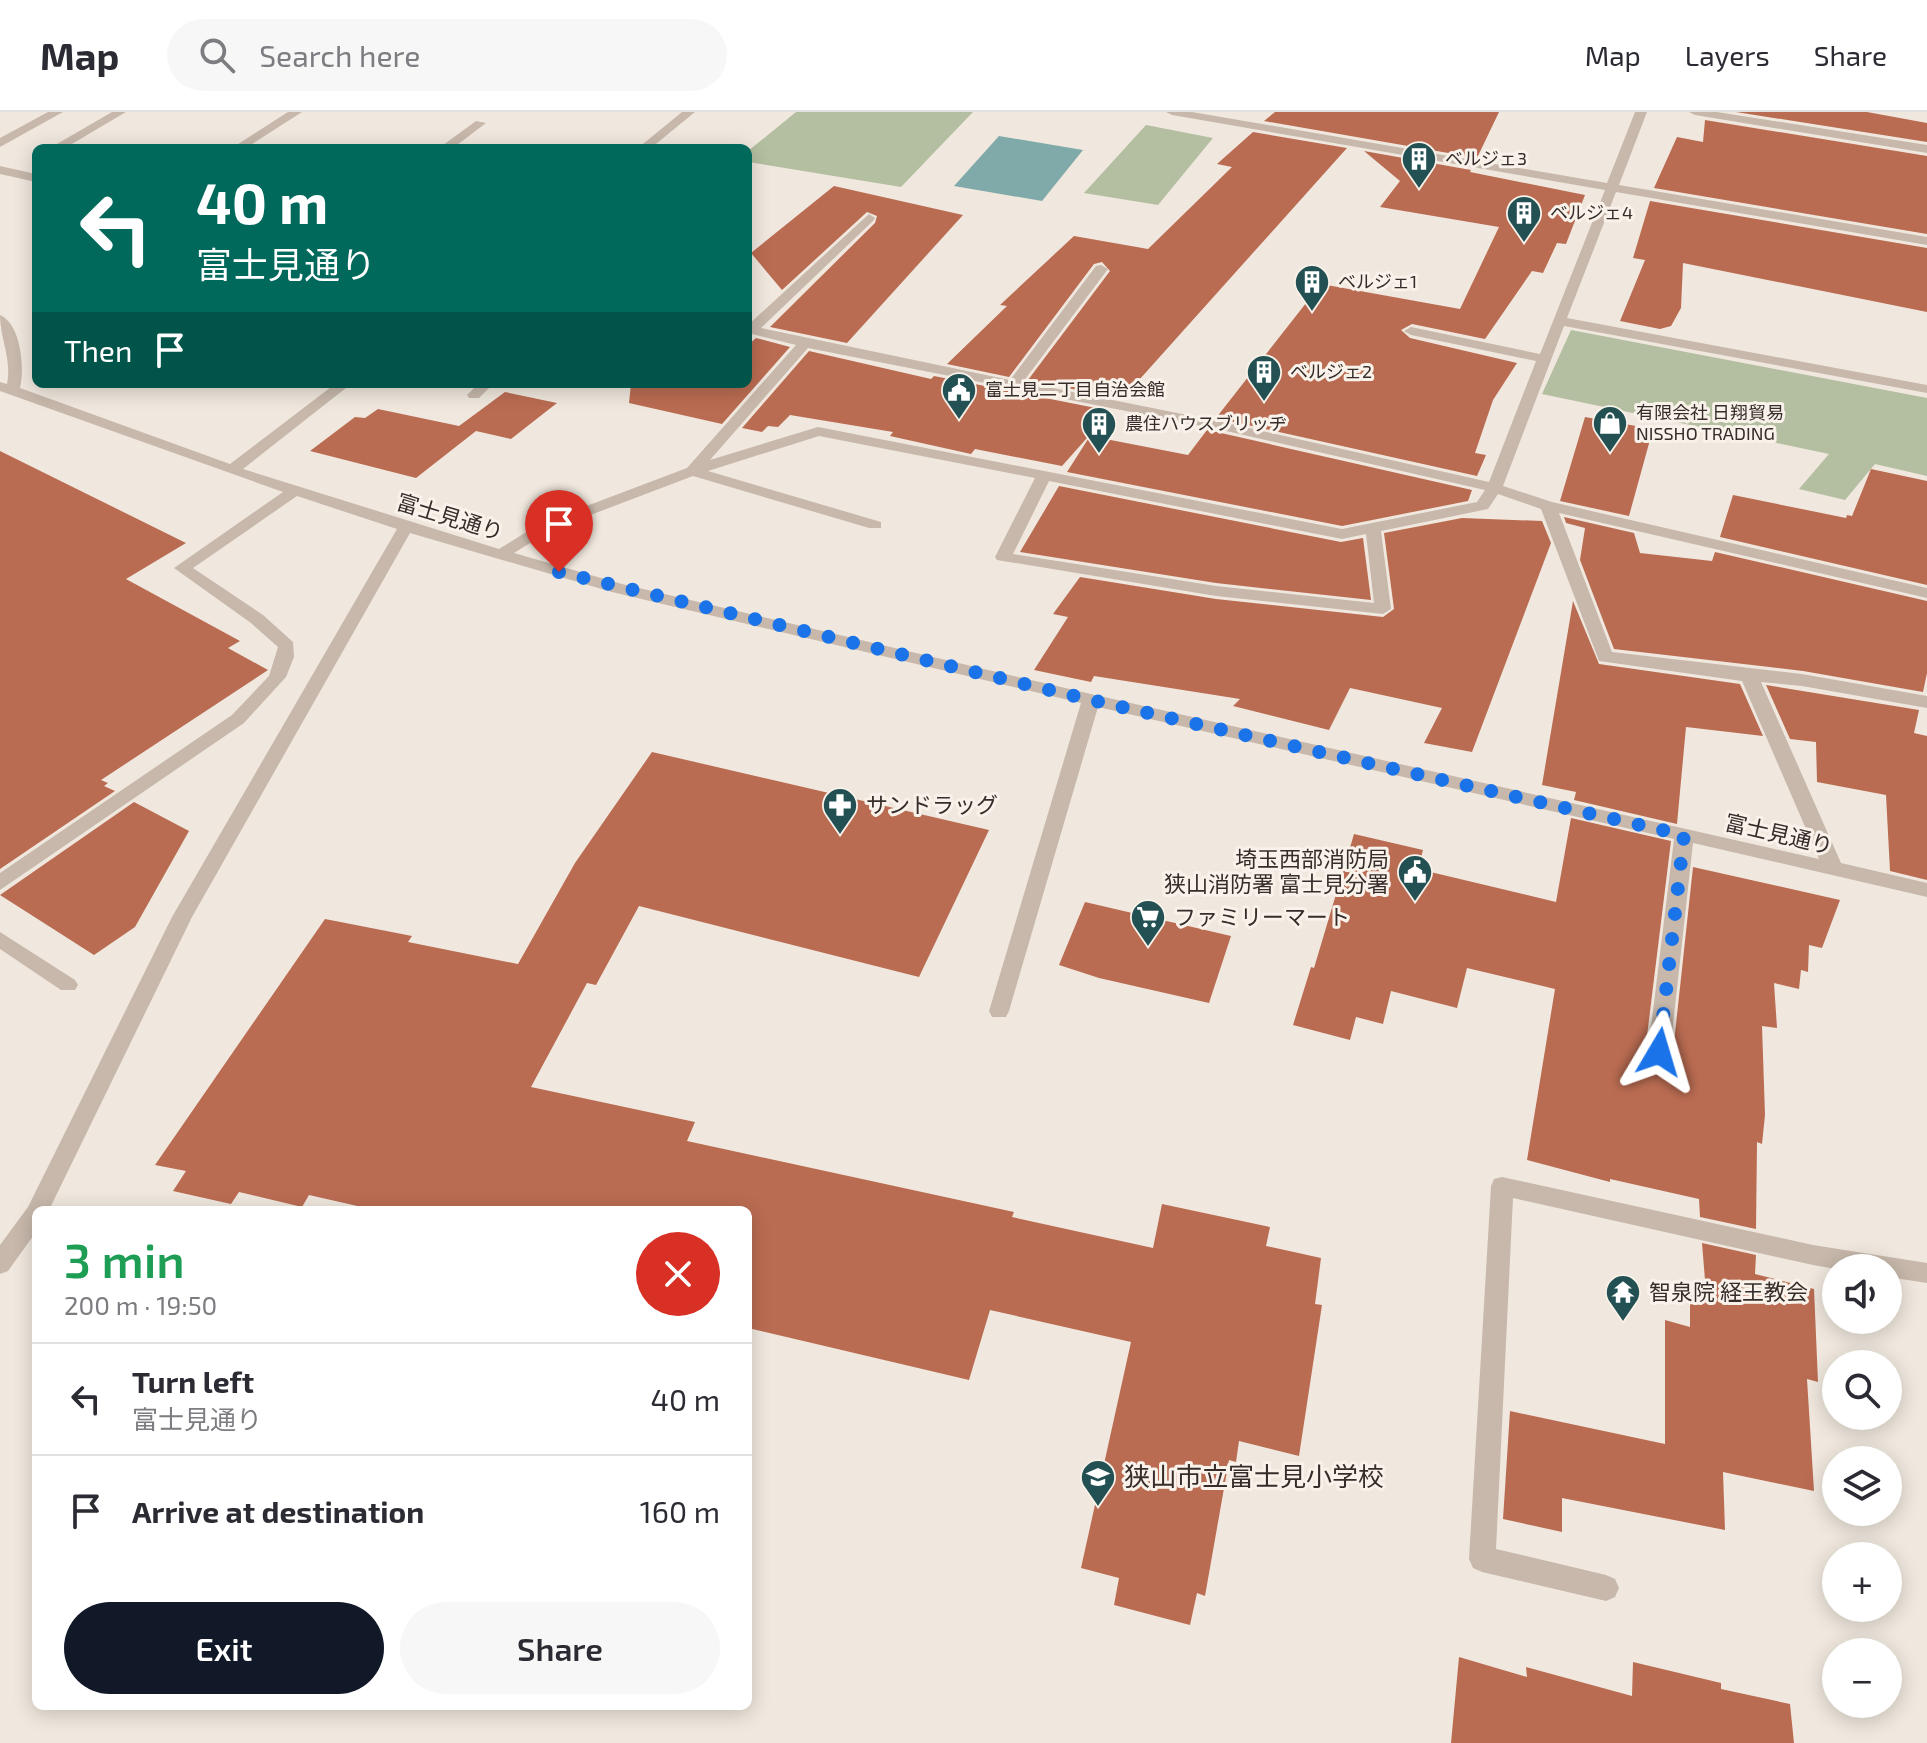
<!DOCTYPE html>
<html lang="en">
<head>
<meta charset="utf-8">
<style>
	:root { --surface:#fff; --page:#f7f7f7; --text:#2b2b33; --muted:#7c7c81; --line:#e1e1e2; --accent:#111827 }
	body { margin:0; font-family:"Exo 2","Noto Sans JP",sans-serif; background:var(--page); color:var(--text); height:100vh; display:flex; flex-direction:column; font-size:30px; white-space:nowrap }
	* { box-sizing:border-box; margin:0 }
	p { font-size:26px; color:var(--muted) }
	.icon { flex:none; width:44px; height:44px; fill:none; stroke:currentColor; stroke-width:2; stroke-linecap:round; stroke-linejoin:round }
	.map { position:relative; flex:1; overflow:hidden }
	.drawer { position:absolute; left:32px; top:1094px; width:720px; height:504px; display:flex; flex-direction:column; background:var(--surface); border-radius:12px; box-shadow:0 4px 20px #0003 }
	.drawer>* { flex:none }
	.banner { position:absolute; left:32px; top:32px; width:720px; height:244px; border-radius:12px; box-shadow:0 4px 20px #0003; background:#00695c; color:#fff; overflow:hidden }
	.fabs { position:absolute; left:1822px; top:1142px; display:grid; gap:16px }
	.fabs a { display:grid; place-items:center; width:80px; height:80px; border-radius:50%; background:var(--surface); box-shadow:0 4px 20px #0003; font-size:40px }
	.pin { position:absolute; display:grid; place-items:center; width:68px; height:68px; color:#fff; margin:-82px -34px; border-radius:50% 50% 50% 0; rotate:-45deg; box-shadow:0 0 8px #0007 }
	.pin .icon { rotate:45deg }
	.me { position:absolute; width:88px; margin:-44px; rotate:7deg; stroke-linejoin:round; filter:drop-shadow(0 0 6px #0008) }
	.turn { display:flex; align-items:center; gap:28px; height:168px; padding:0 32px; font-size:36px }
	.turn .icon { width:104px; height:104px; stroke-width:2.5 }
	.turn b { display:block; font-size:56px; line-height:68px }
	.then { display:flex; align-items:center; height:76px; padding:0 32px; background:#0003; gap:16px; font-size:30px }
	.round { display:grid; place-items:center; flex:none; width:84px; height:84px; border-radius:42px; background:var(--page) }
	.overview { display:flex; align-items:center; justify-content:space-between; height:136px; padding:0 32px }
	h1 { font-size:48px; font-weight:600; line-height:60px; color:#1e9e55 }
	.primary-button { display:flex; gap:16px; margin-top:auto; padding:16px 32px }
	.primary-button a { flex:1; height:92px; border-radius:48px; background:var(--accent); color:#fff; font-size:32px; font-weight:600; line-height:92px; text-align:center }
	.primary-button a+a { background:var(--page); color:var(--text) }
	ul { padding:0; list-style:none }
	li { display:flex; align-items:center; gap:24px; height:112px; padding:0 32px; border-top:2px solid var(--line) }
	li div { flex:1 }
	li b { display:block; font-size:30px }
	li em { font-style:normal }
	header { display:flex; align-items:center; gap:48px; box-sizing:border-box; height:112px; padding:0 40px; background:var(--surface); border-bottom:2px solid var(--line) }
	header strong { font-size:38px }
	nav { display:flex; gap:44px; margin-inline-start:auto; font-size:28px }
	.search { width:560px; height:72px; background:var(--page); display:flex; align-items:center; gap:20px; box-sizing:border-box; padding:0 28px; border-radius:44px; color:var(--muted); font-size:30px }
	.map>svg:first-child { display:block }
</style>
</head>
<body>
<header>
<strong>Map</strong>
<div class="search"><svg class="icon" aria-label="search" viewBox="0 0 24 24"><circle cx="10" cy="10" r="6"/><path d="M15 15l6 6"/></svg>Search here</div>
<nav><a>Map</a><a>Layers</a><a>Share</a></nav>
</header>
<div class="map">
<svg width="1927" height="1631" viewBox="0 0 1927 1631">
	<rect width="100%" height="100%" fill="#f0e8de"/>
	<path fill="#b4bea0" d="M 796,0 L 973,0 L 901,75 L 748,50 L 748,39 Z
		M 1146,13 L 1213,26 L 1158,93 L 1084,81 Z
		M 1571,218 L 1927,286 L 1927,364 L 1875,352 L 1845,388 L 1799,377 L 1829,342 L 1542,282 Z"/>
	<path fill="#80a9aa" d="M 999,24 L 1083,38 L 1042,89 L 954,74 Z"/>
	<path fill="#ba6c52" d="M 1275,0 L 1499,0 L 1477,46 L 1264,9 Z
		M 1736,0 L 1867,0 L 1927,11 L 1927,30 Z
		M 1705,8 L 1927,44 L 1927,122 L 1654,76 L 1677,25 L 1703,30 Z
		M 1253,20 L 1347,36 L 1122,287 L 1028,268 L 1110,159 L 1102,150 L 1094,152 L 1009,265 L 947,252 L 1007,194 L 1000,193 L 1074,124 L 1148,137 L 1232,55 L 1217,52 Z
		M 1364,39 L 1471,58 L 1470,60 L 1585,83 L 1566,132 L 1557,131 L 1543,161 L 1532,159 L 1485,227 L 1412,212 L 1401,218 L 1410,226 L 1517,251 L 1493,288 L 1475,341 L 1486,343 L 1477,364 L 1216,306 L 1321,172 L 1460,197 L 1499,115 L 1380,95 L 1400,69 Z
		M 834,74 L 963,103 L 847,231 L 770,215 L 875,111 L 877,104 L 867,100 L 782,178 L 751,141 Z
		M 1650,89 L 1927,136 L 1927,200 L 1683,151 L 1681,196 L 1671,214 L 1660,217 L 1620,209 L 1645,148 L 1633,146 Z
		M 756,226 L 790,235 L 722,312 L 629,291 L 631,272 L 748,272 L 748,233 Z
		M 809,239 L 931,267 L 934,264 L 1111,299 L 1062,354 L 975,337 L 971,342 L 890,324 L 893,320 L 790,303 L 778,315 L 768,314 L 762,320 L 742,316 Z
		M 505,280 L 557,291 L 511,327 L 476,319 L 416,366 L 310,339 L 355,305 L 365,306 L 378,297 L 459,314 Z
		M 1585,305 L 1653,317 L 1629,404 L 1560,389 Z
		M 1207,318 L 1221,321 L 1472,378 L 1468,389 L 1342,414 L 1067,360 L 1090,324 L 1188,343 Z
		M 0,339 L 186,431 L 126,467 L 240,529 L 228,536 L 268,558 L 101,668 L 108,671 L 104,674 L 115,679 L 0,757 Z
		M 1871,357 L 1927,369 L 1927,473 L 1720,425 L 1733,383 L 1846,406 L 1847,403 L 1852,404 Z
		M 1059,374 L 1341,430 L 1363,426 L 1371,488 L 1216,471 L 1020,440 Z
		M 1564,405 L 1634,421 L 1640,441 L 1712,449 L 1715,440 L 1927,489 L 1927,561 L 1923,580 L 1803,559 L 1614,537 L 1580,448 L 1585,416 L 1566,411 Z
		M 1462,406 L 1542,409 L 1551,431 L 1472,640 L 1424,631 L 1442,596 L 1350,576 L 1329,618 L 1233,594 L 1240,587 L 1094,564 L 1091,570 L 1034,558 L 1068,505 L 1053,502 L 1080,465 L 1216,487 L 1383,505 L 1394,497 L 1384,421 Z
		M 1573,489 L 1599,552 L 1740,572 L 1763,624 L 1686,615 L 1677,712 L 1574,688 L 1576,680 L 1542,673 Z
		M 1766,573 L 1919,598 L 1914,621 L 1927,624 L 1927,768 L 1890,759 L 1886,683 L 1817,670 L 1816,630 L 1790,627 Z
		M 652,640 L 989,718 L 919,865 L 639,794 L 596,873 L 587,871 L 531,975 L 695,1010 L 687,1029 L 1014,1100 L 1012,1105 L 1153,1136 L 1162,1092 L 1270,1115 L 1266,1134 L 1321,1146 L 1315,1192 L 1322,1193 L 1299,1344 L 1239,1329 L 1236,1350 L 1229,1348 L 1205,1484 L 1197,1481 L 1190,1513 L 1114,1493 L 1119,1466 L 1081,1456 L 1131,1230 L 990,1198 L 969,1268 L 748,1216 L 748,1098 L 375,1098 L 309,1083 L 302,1095 L 239,1080 L 231,1092 L 173,1079 L 186,1059 L 155,1053 L 325,807 L 412,824 L 408,830 L 518,852 L 575,751 Z
		M 134,690 L 189,719 L 135,815 L 94,843 L 0,783 Z
		M 1571,706 L 1671,729 L 1645,940 L 1650,949 L 1668,949 L 1673,940 L 1693,755 L 1840,788 L 1822,836 L 1809,833 L 1808,860 L 1801,858 L 1799,877 L 1774,871 L 1777,916 L 1762,914 L 1765,1003 L 1762,1032 L 1757,1030 L 1756,1117 L 1700,1105 L 1699,1087 L 1610,1067 L 1610,1070 L 1527,1048 L 1555,877 L 1467,856 L 1457,896 L 1391,879 L 1383,912 L 1356,905 L 1350,928 L 1293,913 L 1311,855 L 1314,856 L 1354,722 L 1423,738 L 1418,757 L 1556,790 Z
		M 1085,790 L 1231,824 L 1209,891 L 1099,866 L 1059,853 Z
		M 1702,1131 L 1756,1143 L 1755,1162 L 1814,1177 L 1818,1270 L 1807,1267 L 1814,1379 L 1723,1360 L 1725,1418 L 1562,1386 L 1562,1420 L 1503,1407 L 1510,1299 L 1665,1332 L 1665,1208 L 1690,1215 L 1690,1176 L 1706,1180 Z
		M 1459,1545 L 1527,1565 L 1526,1555 L 1632,1584 L 1633,1550 L 1721,1571 L 1721,1577 L 1790,1592 L 1794,1631 L 1451,1631 Z"/>
	<g fill="none" stroke-linecap="round" stroke-linejoin="round">
		<path fill="#c7b8ab" fill-rule="evenodd" d="M 48,0 L 63,0 L 0,35 L 0,26 Z
			M 112,0 L 126,0 L 65,36 L 50,36 Z
			M 288,0 L 302,0 L 246,36 L 232,36 Z
			M 682,0 L 695,0 L 651,36 L 638,36 Z
			M 1166,0 L 1192,0 L 1607,71 L 1635,0 L 1647,0 L 1619,73 L 1927,125 L 1927,133 L 1616,80 L 1567,206 L 1927,273 L 1927,281 L 1564,214 L 1503,374 L 1552,390 L 1927,476 L 1927,486 L 1559,401 L 1612,540 L 1802,562 L 1927,584 L 1927,596 L 1802,574 L 1761,570 L 1841,751 L 1927,771 L 1927,785 L 1693,731 L 1670,940 L 1667,946 L 1659,948 L 1651,946 L 1648,940 L 1674,727 L 1098,595 L 1009,899 L 1006,905 L 992,905 L 989,899 L 1081,591 L 612,480 L 410,421 L 192,805 L 49,1098 L 36,1098 L 36,1120 L 8,1159 L 0,1162 L 0,1133 L 28,1095 L 172,805 L 397,417 L 297,384 L 193,456 L 263,503 L 293,530 L 294,545 L 286,565 L 244,611 L 0,778 L 0,761 L 232,603 L 269,564 L 278,535 L 251,511 L 174,456 L 283,380 L 0,279 L 0,270 L 7,272 C 12,247 0,227 0,203 C 21,212 25,256 20,276 L 230,352 L 335,272 L 351,272 L 243,357 L 499,437 L 539,412 L 687,356 L 796,233 L 748,221 L 748,213 L 869,102 L 875,106 L 873,109 L 761,216 L 1010,268 L 1096,154 L 1101,153 L 1108,157 L 1023,270 L 1222,310 L 1489,370 L 1536,249 L 1411,223 L 1404,219 L 1411,215 L 1540,242 L 1605,78 L 1172,3 ZM 808,236 L 1222,318 L 1485,378 L 1477,390 L 1342,417 L 818,315 L 710,348 ZM 819,324 L 1035,366 L 995,445 L 997,448 L 1216,484 L 1383,502 L 1391,497 L 1381,419 L 1488,397 L 1498,382 L 1541,397 L 1599,549 L 1742,569 L 1819,747 L 1091,582 L 622,472 L 514,441 L 551,418 L 693,364 L 869,416 L 881,416 L 881,410 L 708,359 ZM 1049,369 L 1342,427 L 1366,422 L 1374,491 L 1216,474 L 1013,442 Z
			M 1689,0 L 1717,0 L 1927,33 L 1927,41 L 1695,3 Z
			M 476,9 L 486,11 L 453,36 L 439,36 Z
			M 0,54 L 36,62 L 36,70 L 0,62 Z
			M 478,272 L 493,272 L 479,286 L 469,286 L 467,283 Z
			M 0,820 L 75,868 L 78,873 L 75,878 L 61,878 L 0,837 Z
			M 1502,1065 L 1813,1133 L 1927,1151 L 1927,1171 L 1888,1165 L 1888,1156 L 1836,1157 L 1813,1153 L 1513,1086 L 1496,1437 L 1606,1463 L 1615,1467 L 1619,1476 L 1615,1485 L 1606,1489 L 1482,1460 L 1473,1456 L 1469,1447 L 1491,1074 L 1494,1067 Z"/>
	</g>
	<g fill="none" stroke-linecap="round" stroke-linejoin="round">
		<path stroke="#1a73e8" stroke-width="14" stroke-dasharray="0 25.2" d="M 559,460 L 1091,588 L 1684,723 L 1659,940"/>
	</g>
	<defs>
		<g id="building-pin" transform="scale(1.8)"><path d="M0 17L-7.5 6A9.5 9.5 0 1 1 7.5 6Z" fill="#235053" stroke="#f8f2ea"/><path d="M-4-6H4V6H1V3H-1V6H-4ZM-2.5-4.3h1.7v1.8h-1.7ZM.8-4.3h1.7v1.8H.8ZM-2.5-1h1.7V.8h-1.7ZM.8-1h1.7V.8H.8Z" fill="#fff"/></g>
		<g id="civic-pin" transform="scale(1.8)"><path d="M0 17L-7.5 6A9.5 9.5 0 1 1 7.5 6Z" fill="#235053" stroke="#f8f2ea"/><path d="M-.6-6.5H3V-4.5H.6V-3L4-1V1h2V6H-6V1h2V-1L-.6-3ZM-1.2 2.5V6h2.4V2.5Z" fill="#fff"/></g>
		<g id="shop-pin" transform="scale(1.8)"><path d="M0 17L-7.5 6A9.5 9.5 0 1 1 7.5 6Z" fill="#235053" stroke="#f8f2ea"/><path d="M-5-2.5h2.3a2.7 3.5 0 0 1 5.4 0H5L5.5 6h-11ZM-1.5-2.5h3a1.5 2.3 0 0 0-3 0Z" fill="#fff"/></g>
		<g id="pharmacy-pin" transform="scale(1.8)"><path d="M0 17L-7.5 6A9.5 9.5 0 1 1 7.5 6Z" fill="#235053" stroke="#f8f2ea"/><path d="M-2-6h4v4h4v4h-4v4h-4v-4h-4v-4h4Z" fill="#fff"/></g>
		<g id="supermarket-pin" transform="scale(1.8)"><path d="M0 17L-7.5 6A9.5 9.5 0 1 1 7.5 6Z" fill="#235053" stroke="#f8f2ea"/><path d="M-6-5.5h2.5l.6 2H6L4.5 2H-2.5L-4.4-4H-6ZM-1.5 3.2a1.3 1.3 0 1 0 .1 0ZM3 3.2a1.3 1.3 0 1 0 .1 0Z" fill="#fff"/></g>
		<g id="temple-pin" transform="scale(1.8)"><path d="M0 17L-7.5 6A9.5 9.5 0 1 1 7.5 6Z" fill="#235053" stroke="#f8f2ea"/><path d="M0-6L5-2H3V0L6.5 2.5H4V6H1.5V3h-3V6H-4V2.5H-6.5L-3 0V-2H-5Z" fill="#fff"/></g>
		<g id="school-pin" transform="scale(1.8)"><path d="M0 17L-7.5 6A9.5 9.5 0 1 1 7.5 6Z" fill="#235053" stroke="#f8f2ea"/><path d="M0-5L7-2L0 1L-7-2ZM-4 1L0 2.5L4 1V4Q0 6-4 4Z" fill="#fff"/></g>
	</defs>
	<g fill-rule="evenodd">
		<use href="#building-pin" x="1419" y="47"/>
		<use href="#building-pin" x="1524" y="101"/>
		<use href="#building-pin" x="1312" y="170"/>
		<use href="#building-pin" x="1264" y="260"/>
		<use href="#civic-pin" x="959" y="278"/>
		<use href="#shop-pin" x="1610" y="311"/>
		<use href="#building-pin" x="1099" y="312"/>
		<use href="#pharmacy-pin" x="840" y="693"/>
		<use href="#civic-pin" x="1415" y="760"/>
		<use href="#supermarket-pin" x="1148" y="805"/>
		<use href="#temple-pin" x="1623" y="1180"/>
		<use href="#school-pin" x="1098" y="1365"/>
	</g>
	<g text-anchor="middle" stroke-width="6" stroke-linejoin="round" paint-order="stroke">
		<g font-size="18" fill="#362d2a" stroke="#f8f2ea" text-anchor="start">
			<text x="1445" y="53">ベルジェ3</text>
			<text x="1550" y="107">ベルジェ4</text>
			<text x="1338" y="176">ベルジェ1</text>
			<text x="1290" y="266">ベルジェ2</text>
			<text x="985" y="284">富士見二丁目自治会館</text>
			<text x="1636" y="307">有限会社 日翔貿易<tspan x="1636" dy="21">NISSHO TRADING</tspan></text>
			<text x="1125" y="318">農住ハウスブリッヂ</text>
		</g>
		<g font-size="22" fill="#362d2a" stroke="#f8f2ea">
			<text transform="translate(450 405) rotate(17)" y="8">富士見通り</text>
			<text transform="translate(1779 722) rotate(13)" y="8">富士見通り</text>
		</g>
		<g font-size="22" fill="#362d2a" stroke="#f8f2ea" text-anchor="start">
			<text x="866" y="701">サンドラッグ</text>
			<text x="1389" y="755" text-anchor="end">埼玉西部消防局<tspan x="1389" dy="25">狭山消防署 富士見分署</tspan></text>
			<text x="1174" y="813">ファミリーマート</text>
			<text x="1649" y="1188">智泉院 経王教会</text>
		</g>
		<g font-size="26" fill="#362d2a" stroke="#f8f2ea" text-anchor="start">
			<text x="1124" y="1374">狭山市立富士見小学校</text>
		</g>
	</g>
</svg>
<div class="fabs">
<a><svg class="icon" aria-label="sound" viewBox="0 0 24 24"><path d="M4 9h4l5-4v14l-5-4H4zM17 9q2 3 0 6"/></svg></a>
<a><svg class="icon" aria-label="search" viewBox="0 0 24 24"><circle cx="10" cy="10" r="6"/><path d="M15 15l6 6"/></svg></a>
<a><svg class="icon" aria-label="layers" viewBox="0 0 24 24"><path d="M12 4l9 5-9 5-9-5zM3 14l9 5 9-5"/></svg></a>
<a>+</a>
<a>−</a>
</div>
<div class="pin" style="left:559px;top:460px;background:#d93025"><svg class="icon" aria-label="arrive" viewBox="0 0 24 24"><path d="M6 21V4h12l-3 4 3 4H6"/></svg></div>
<svg class="me" style="left:1659px;top:940px" viewBox="-20 -20 40 40"><path d="M0-17L14 15 0 8-14 15z" fill="#1a73e8" stroke="#fff" stroke-width="4"/></svg>
<div class="banner">
<div class="turn"><svg class="icon" aria-label="left" viewBox="0 0 24 24"><path d="M17 20v-9H6M10 6l-5 5 5 5"/></svg><div><b>40 m</b>富士見通り</div></div>
<div class="then">Then<svg class="icon" aria-label="arrive" viewBox="0 0 24 24"><path d="M6 21V4h12l-3 4 3 4H6"/></svg></div>
</div>
<section class="drawer">
<div class="overview"><div><h1>3 min</h1><p>200 m · 19:50</p></div><a class="round" style="background:#d93025;color:#fff"><svg class="icon" aria-label="close" viewBox="0 0 24 24"><path d="M6 6l12 12M18 6L6 18"/></svg></a></div>
<ul>
<li><svg class="icon" aria-label="left" viewBox="0 0 24 24"><path d="M17 20v-9H6M10 6l-5 5 5 5"/></svg><div><b>Turn left</b><p>富士見通り</p></div><em>40 m</em></li>
<li><svg class="icon" aria-label="arrive" viewBox="0 0 24 24"><path d="M6 21V4h12l-3 4 3 4H6"/></svg><div><b>Arrive at destination</b></div><em>160 m</em></li>
</ul>
<div class="primary-button"><a>Exit</a><a>Share</a></div>
</section>
</div>
</body>
</html>
